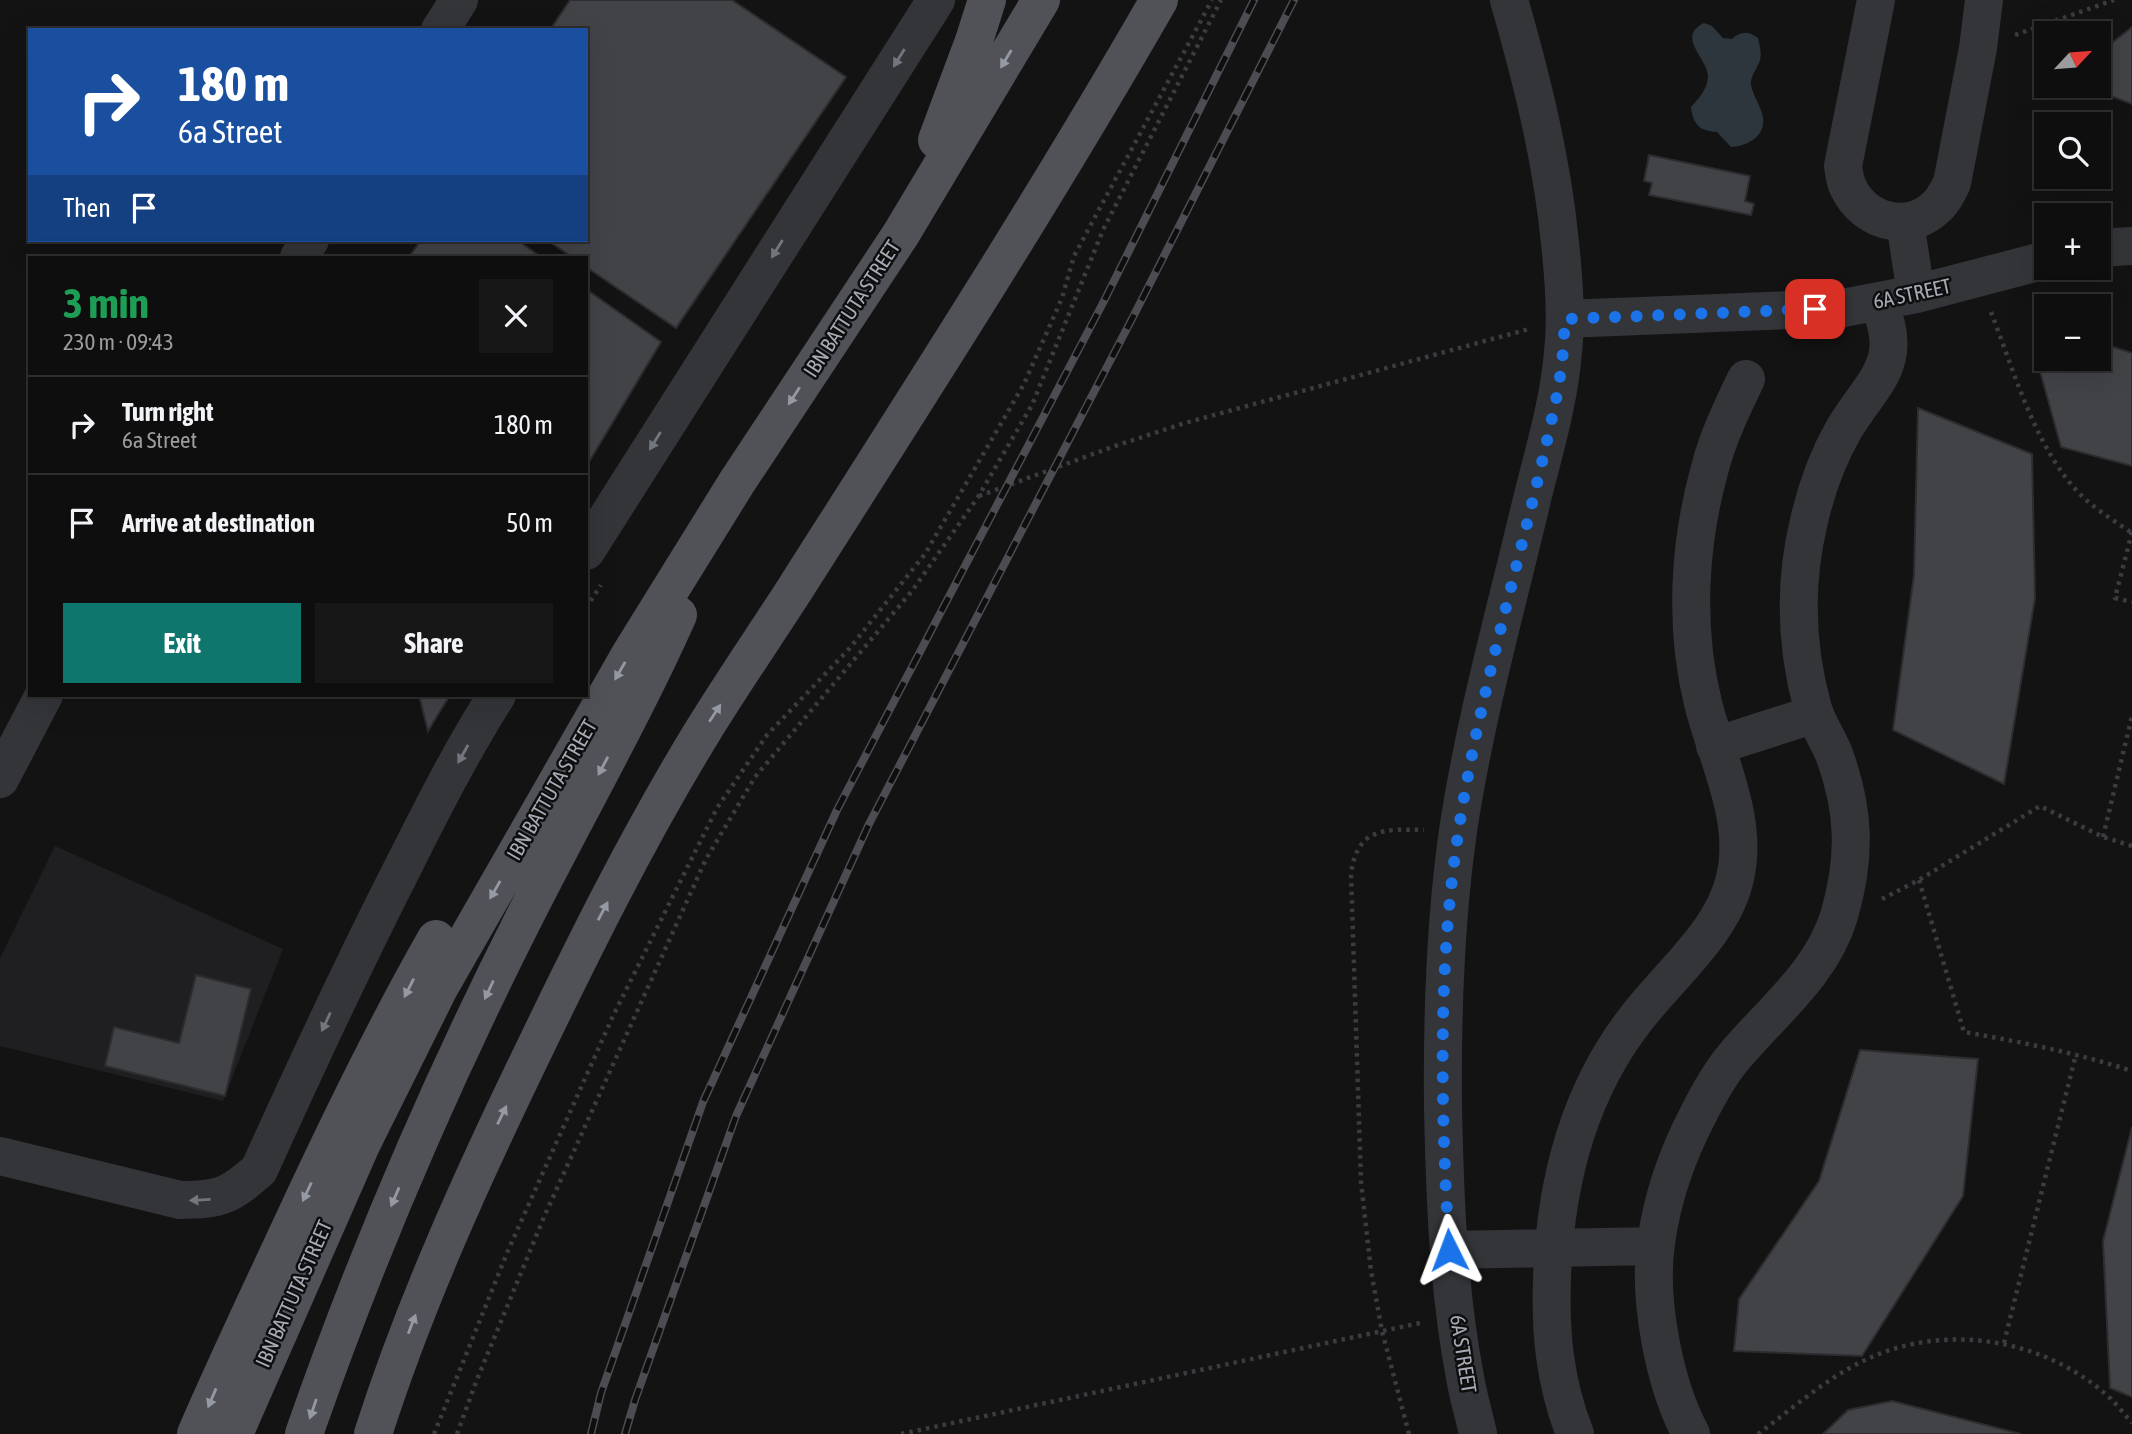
<!DOCTYPE html>
<html lang="en">
<head>
<meta charset="utf-8">
<style>
	:root { --surface:#0e0e0f; --page:#171718; --text:#f1f3f6; --muted:#9b9c9e; --line:#2e2e2f; --accent:#0f766e }
	body { margin:0; font-family:"Asap Condensed",sans-serif; background:var(--page); color:var(--text); height:100vh; display:flex; flex-direction:column; font-size:26px; white-space:nowrap }
	* { box-sizing:border-box; margin:0 }
	p { font-size:23px; color:var(--muted) }
	.icon { flex:none; width:38px; height:38px; fill:none; stroke:currentColor; stroke-width:2; stroke-linecap:round; stroke-linejoin:round }
	.map { position:relative; flex:1; overflow:hidden }
	.drawer { position:absolute; left:28px; top:256px; width:560px; height:441px; display:flex; flex-direction:column; background:var(--surface); border-radius:0px; box-shadow:0 7px 28px #0002,0 0 0 2px var(--line) }
	.drawer>* { flex:none }
	.banner { position:absolute; left:28px; top:28px; width:560px; height:214px; border-radius:0px; box-shadow:0 7px 28px #0002,0 0 0 2px var(--line); background:#1a4fa0; color:#fff; overflow:hidden }
	.needle { width:46px; rotate:64deg }
	.tools { position:absolute; left:2034px; top:21px; display:grid; gap:14px }
	.tools a { display:grid; place-items:center; width:77px; height:77px; border-radius:0px; background:var(--surface); box-shadow:0 7px 28px #0002,0 0 0 2px var(--line); font-size:35px }
	.pin { position:absolute; display:grid; place-items:center; width:60px; height:60px; color:#fff; margin:-30px; border-radius:14px; box-shadow:0 4px 10px #0006 }
	.me { position:absolute; width:77px; margin:-38px; rotate:357deg; stroke-linejoin:round; filter:drop-shadow(0 0 5px #0008) }
	.turn { display:flex; align-items:center; gap:24px; height:147px; padding:0 35px; font-size:32px }
	.turn .icon { width:91px; height:91px; stroke-width:2.5 }
	.turn b { display:block; font-size:49px; line-height:60px }
	.then { display:flex; align-items:center; height:66px; padding:0 35px; background:#0003; gap:14px; font-size:26px }
	.round { display:grid; place-items:center; flex:none; width:74px; height:74px; border-radius:0px; background:var(--page) }
	.summary { display:flex; align-items:center; justify-content:space-between; height:119px; padding:0 35px }
	h1 { font-size:42px; font-weight:700; line-height:52px; color:#1e9e55 }
	.cta { display:flex; gap:14px; margin-top:auto; padding:14px 35px }
	.cta a { flex:1; height:80px; border-radius:0px; background:var(--accent); color:#fff; font-size:28px; font-weight:700; line-height:80px; text-align:center }
	.cta a+a { background:var(--page); color:var(--text) }
	ul { padding:0; list-style:none }
	li { display:flex; align-items:center; gap:21px; height:98px; padding:0 35px; border-top:2px solid var(--line) }
	li div { flex:1 }
	li b { display:block; font-size:26px }
	li em { font-style:normal }
	.map>svg:first-child { display:block }
</style>
</head>
<body>
<div class="map">
<svg width="2132" height="1434" viewBox="0 0 2132 1434">
	<rect width="100%" height="100%" fill="#131314"/>
	<path fill="#1f1f21" d="M 55,846 L 283,949 L 223,1101 L 0,1046 L 0,958 Z"/>
	<path fill="#2d363c" d="M 1704,23 L 1712,26 L 1723,38 L 1732,39 C 1741,31 1748,31 1758,38 C 1760,47 1763,56 1758,65 C 1755,72 1750,77 1751,85 C 1753,96 1761,106 1763,117 C 1766,136 1748,146 1731,147 L 1717,132 C 1699,131 1693,124 1691,107 C 1699,98 1707,90 1708,77 C 1709,59 1675,37 1704,23 Z"/>
	<path fill="#424347" stroke="#2d2d30" stroke-width="2" d="M 570,0 L 732,0 L 846,77 L 676,328 L 586,267 L 586,257 L 572,257 L 547,240 L 586,240 L 586,30 L 550,30 Z
		M 2132,27 L 2132,104 L 2085,86 L 2098,86 L 2098,54 Z
		M 1649,155 L 1750,176 L 1745,201 L 1754,204 L 1751,215 L 1649,195 L 1652,183 L 1644,181 Z
		M 421,240 L 517,240 L 541,257 L 409,257 Z
		M 586,289 L 661,342 L 586,467 Z
		M 2098,342 L 2132,353 L 2132,466 L 2061,447 L 2033,346 L 2046,344 L 2046,359 L 2098,359 Z
		M 1918,408 L 2032,454 L 2035,598 L 2004,784 L 1893,730 L 1914,575 Z
		M 419,695 L 450,695 L 428,731 Z
		M 196,975 L 251,989 L 225,1096 L 105,1066 L 114,1027 L 179,1043 Z
		M 1860,1050 L 1978,1059 L 1963,1196 L 1862,1356 L 1734,1351 L 1739,1299 L 1819,1181 Z
		M 2132,1127 L 2132,1397 L 2110,1388 L 2103,1241 Z
		M 1892,1401 L 2021,1434 L 1823,1434 L 1848,1410 Z"/>
	<g fill="none" stroke-linecap="round" stroke-linejoin="round">
		<path stroke="#3a3c40" stroke-width="4.5" stroke-dasharray="3.5 5" stroke-linecap="butt" d="M 2015,35 L 2114,0
			M 1991,312 C 2014,371 2037,454 2084,498 C 2098,511 2116,522 2132,533
			M 979,496 L 1115,446 L 1185,423 L 1529,329
			M 2132,532 L 2115,598 L 2132,602
			M 586,608 L 601,585
			M 2103,837 L 2132,716
			M 1919,880 L 1964,1032 C 2021,1042 2077,1053 2132,1071
			M 1882,899 L 1919,880 L 2040,806 L 2103,837 L 2132,846
			M 2004,1343 L 2076,1054
			M 434,1434 L 507,1253 L 613,1016 L 717,808 L 767,735 L 849,649 L 925,554 L 1024,384 L 1062,298 L 1074,256 L 1212,0
			M 457,1434 L 476,1382 L 544,1217 L 706,859 L 755,777 L 912,591 L 978,497 L 1032,405 L 1103,230 L 1221,0
			M 901,1434 L 1420,1323
			M 1409,1434 L 1382,1331 L 1371,1271 L 1361,1182 L 1351,874 C 1357,827 1385,829 1424,830
			M 1758,1434 C 1793,1408 1828,1377 1867,1359 C 1947,1322 2047,1339 2111,1399 C 2118,1406 2125,1415 2132,1423"/>
		<path stroke="#343539" stroke-width="38" d="M 1876,0 L 1843,166 C 1844,173 1845,181 1848,187 C 1863,220 1905,234 1934,209 C 1943,202 1947,193 1952,183 L 1978,48 L 1984,0
			M 440,30 L 459,0
			M 1905,222 L 1916,294
			M 2098,248 L 2132,246
			M 299,257 L 310,240
			M 1565,319 L 1843,308 L 1916,294 L 2046,260
			M 586,551 L 936,0
			M 1715,746 L 1815,714
			M 0,779 L 44,695
			M 0,1156 L 180,1200 C 220,1200 229,1196 259,1170 C 305,1068 352,967 403,867 C 432,809 462,750 497,695
			M 1449,1250 L 1655,1246
			M 1478,1434 C 1474,1415 1468,1396 1465,1377 C 1448,1288 1445,1198 1443,1108 C 1442,1015 1445,922 1458,831 C 1475,717 1507,606 1533,495 C 1545,448 1559,401 1563,352 C 1567,316 1564,279 1560,243 C 1552,160 1532,80 1509,0
			M 1575,1434 C 1555,1383 1550,1334 1552,1279 C 1555,1185 1577,1095 1635,1020 C 1668,976 1723,933 1735,878 C 1749,819 1717,760 1703,703 C 1684,626 1689,543 1710,468 C 1718,437 1732,408 1746,379
			M 1691,1434 C 1664,1384 1648,1299 1656,1243 C 1662,1199 1677,1155 1698,1115 C 1708,1095 1719,1075 1733,1058 C 1771,1012 1821,975 1839,916 C 1856,858 1855,811 1834,754 C 1828,739 1818,725 1813,709 C 1796,648 1794,583 1809,521 C 1816,490 1828,457 1844,429 C 1873,381 1906,363 1878,302"/>
		<path stroke="#505258" stroke-width="38" d="M 937,140 L 974,41 L 987,0
			M 196,1434 C 227,1362 261,1291 294,1220 C 338,1125 384,1030 436,939
			M 234,1434 L 361,1145 L 439,988 L 631,653 L 737,482 L 901,234 L 1041,0
			M 304,1434 C 365,1259 438,1088 522,922 C 573,820 631,720 678,615
			M 373,1434 C 415,1303 472,1178 532,1054 C 584,946 638,837 701,734 C 731,685 764,637 795,589 C 919,394 1044,200 1159,0"/>
		<g stroke="#4b4d52" stroke-width="8">
			<path id="rail" d="M 591,1434 L 601,1393 L 703,1102 L 837,810 L 1104,301 L 1254,0
				M 625,1434 L 635,1400 L 736,1116 L 869,824 L 1134,315 L 1294,0"/>
		</g>
		<use href="#rail" stroke="#0e0e0f" stroke-width="5" stroke-dasharray="16" stroke-linecap="butt"/>
	</g>
	<defs><path id="oneway-solid" d="M-6-.8H1V-3.2L6.5 0L1 3.2V.8H-6Z" transform="scale(1.75)"/></defs>
	<g fill="#72767d">
		<use href="#oneway-solid" transform="translate(899 58) rotate(122)"/>
		<use href="#oneway-solid" transform="translate(777 249) rotate(122)"/>
		<use href="#oneway-solid" transform="translate(655 441) rotate(122)"/>
		<use href="#oneway-solid" transform="translate(463 754) rotate(119)"/>
		<use href="#oneway-solid" transform="translate(326 1022) rotate(115)"/>
		<use href="#oneway-solid" transform="translate(200 1200) rotate(177)"/>
	</g>
	<g fill="#9499a2">
		<use href="#oneway-solid" transform="translate(1006 59) rotate(121)"/>
		<use href="#oneway-solid" transform="translate(794 396) rotate(123)"/>
		<use href="#oneway-solid" transform="translate(620 671) rotate(120)"/>
		<use href="#oneway-solid" transform="translate(715 713) rotate(-57)"/>
		<use href="#oneway-solid" transform="translate(603 766) rotate(118)"/>
		<use href="#oneway-solid" transform="translate(495 890) rotate(120)"/>
		<use href="#oneway-solid" transform="translate(603 911) rotate(-62)"/>
		<use href="#oneway-solid" transform="translate(409 988) rotate(117)"/>
		<use href="#oneway-solid" transform="translate(489 990) rotate(115)"/>
		<use href="#oneway-solid" transform="translate(502 1115) rotate(-64)"/>
		<use href="#oneway-solid" transform="translate(307 1192) rotate(115)"/>
		<use href="#oneway-solid" transform="translate(395 1197) rotate(113)"/>
		<use href="#oneway-solid" transform="translate(412 1324) rotate(-69)"/>
		<use href="#oneway-solid" transform="translate(212 1398) rotate(113)"/>
		<use href="#oneway-solid" transform="translate(313 1409) rotate(109)"/>
	</g>
	<g fill="none" stroke-linecap="round" stroke-linejoin="round">
		<path stroke="#1a73e8" stroke-width="12" stroke-dasharray="0 21.6" d="M 1449,1250 C 1441,1110 1437,967 1459,828 C 1482,678 1529,533 1559,385 L 1563,352 L 1565,319 L 1815,309"/>
	</g>
	<g text-anchor="middle" stroke-width="5" stroke-linejoin="round" paint-order="stroke">
		<g font-size="21" fill="#a5abb4" stroke="#0e0e0f">
			<text transform="translate(1912 294) rotate(-12)" y="7">6A STREET</text>
			<text transform="translate(852 309) rotate(-57)" y="7">IBN BATTUTA STREET</text>
			<text transform="translate(552 790) rotate(-60)" y="7">IBN BATTUTA STREET</text>
			<text transform="translate(294 1294) rotate(-66)" y="7">IBN BATTUTA STREET</text>
			<text transform="translate(1463 1354) rotate(81)" y="7">6A STREET</text>
		</g>
	</g>
</svg>
<div class="tools">
<a><svg class="needle" viewBox="-14 -14 28 28"><path d="M0-13l5 13h-10z" fill="#e53935"/><path d="M0 13l5-13h-10z" fill="#9b9c9e"/></svg></a>
<a><svg class="icon" aria-label="search" viewBox="0 0 24 24"><circle cx="10" cy="10" r="6"/><path d="M15 15l6 6"/></svg></a>
<a>+</a>
<a>−</a>
</div>
<div class="pin" style="left:1815px;top:309px;background:#d93025"><svg class="icon" aria-label="arrive" viewBox="0 0 24 24"><path d="M6 21V4h12l-3 4 3 4H6"/></svg></div>
<svg class="me" style="left:1449px;top:1250px" viewBox="-20 -20 40 40"><path d="M0-17L14 15 0 8-14 15z" fill="#1a73e8" stroke="#fff" stroke-width="4"/></svg>
<div class="banner">
<div class="turn"><svg class="icon" aria-label="right" viewBox="0 0 24 24"><path d="M7 20v-9h11M14 6l5 5-5 5"/></svg><div><b>180 m</b>6a Street</div></div>
<div class="then">Then<svg class="icon" aria-label="arrive" viewBox="0 0 24 24"><path d="M6 21V4h12l-3 4 3 4H6"/></svg></div>
</div>
<section class="drawer">
<div class="summary"><div><h1>3 min</h1><p>230 m · 09:43</p></div><a class="round"><svg class="icon" aria-label="close" viewBox="0 0 24 24"><path d="M6 6l12 12M18 6L6 18"/></svg></a></div>
<ul>
<li><svg class="icon" aria-label="right" viewBox="0 0 24 24"><path d="M7 20v-9h11M14 6l5 5-5 5"/></svg><div><b>Turn right</b><p>6a Street</p></div><em>180 m</em></li>
<li><svg class="icon" aria-label="arrive" viewBox="0 0 24 24"><path d="M6 21V4h12l-3 4 3 4H6"/></svg><div><b>Arrive at destination</b></div><em>50 m</em></li>
</ul>
<div class="cta"><a>Exit</a><a>Share</a></div>
</section>
</div>
</body>
</html>
